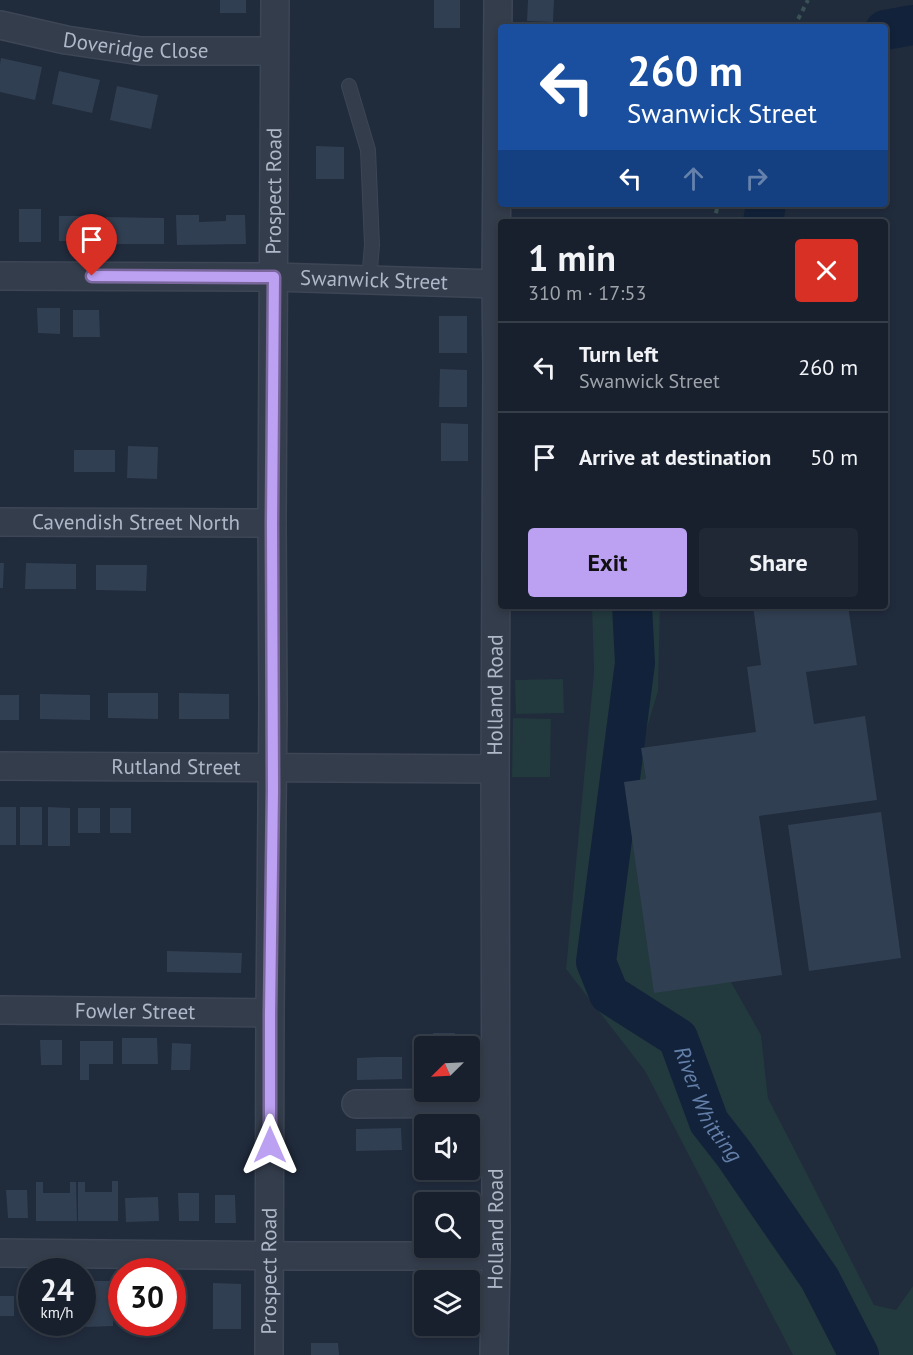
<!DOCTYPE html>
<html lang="en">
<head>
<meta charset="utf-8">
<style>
	:root { --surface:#18202d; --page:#212835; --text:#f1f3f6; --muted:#9fa3aa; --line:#363e49; --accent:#bca0f2 }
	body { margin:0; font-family:"PT Sans",sans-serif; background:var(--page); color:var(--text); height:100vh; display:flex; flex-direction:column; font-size:22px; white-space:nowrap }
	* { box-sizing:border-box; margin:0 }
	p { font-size:20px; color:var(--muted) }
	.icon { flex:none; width:33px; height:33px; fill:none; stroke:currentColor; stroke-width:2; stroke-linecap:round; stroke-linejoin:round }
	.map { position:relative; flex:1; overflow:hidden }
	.drawer { position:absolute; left:498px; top:219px; width:390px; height:390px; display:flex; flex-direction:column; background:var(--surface); border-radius:6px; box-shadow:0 3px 9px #0003,0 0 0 2px var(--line) }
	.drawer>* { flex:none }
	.guide { position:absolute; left:498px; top:24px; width:390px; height:183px; border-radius:6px; box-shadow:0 3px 9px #0003,0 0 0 2px var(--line); background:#1a4fa0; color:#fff; overflow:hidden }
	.needle { width:39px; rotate:246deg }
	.buttons { position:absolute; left:414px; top:1036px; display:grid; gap:12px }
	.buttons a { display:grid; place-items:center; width:66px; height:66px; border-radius:6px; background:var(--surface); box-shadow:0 3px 9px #0003,0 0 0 2px var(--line); font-size:30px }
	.speed { position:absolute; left:18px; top:1258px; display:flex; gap:12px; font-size:30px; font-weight:700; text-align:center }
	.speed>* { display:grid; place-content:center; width:78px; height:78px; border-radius:50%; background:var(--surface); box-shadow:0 3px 9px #0003,0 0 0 2px var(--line); line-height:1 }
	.speed small { font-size:15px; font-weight:400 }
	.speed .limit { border:9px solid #d22; background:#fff; color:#111 }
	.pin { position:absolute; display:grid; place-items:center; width:51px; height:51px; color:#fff; margin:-62px -26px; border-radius:50% 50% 50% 0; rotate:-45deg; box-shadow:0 0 6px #0007 }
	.pin .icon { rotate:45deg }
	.me { position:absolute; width:66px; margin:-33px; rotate:0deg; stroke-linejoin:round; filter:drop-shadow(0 0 4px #0008) }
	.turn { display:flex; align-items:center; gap:21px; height:126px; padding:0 30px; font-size:27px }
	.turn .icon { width:78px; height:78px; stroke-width:2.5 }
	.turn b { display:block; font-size:42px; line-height:51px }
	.lanes { display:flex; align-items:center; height:57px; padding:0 30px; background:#0003; justify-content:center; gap:30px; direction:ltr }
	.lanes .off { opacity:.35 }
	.round { display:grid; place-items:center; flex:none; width:63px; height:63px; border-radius:6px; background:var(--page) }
	.head { display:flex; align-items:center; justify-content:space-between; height:102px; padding:0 30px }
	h1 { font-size:36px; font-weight:800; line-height:45px }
	.primary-button { display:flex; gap:12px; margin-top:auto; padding:12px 30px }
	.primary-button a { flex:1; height:69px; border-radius:6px; background:var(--accent); color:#111; font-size:24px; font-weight:800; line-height:69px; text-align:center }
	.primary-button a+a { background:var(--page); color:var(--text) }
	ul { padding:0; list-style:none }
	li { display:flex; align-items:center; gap:18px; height:90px; padding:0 30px; border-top:2px solid var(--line) }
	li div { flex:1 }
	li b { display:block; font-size:22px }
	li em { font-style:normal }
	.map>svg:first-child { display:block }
</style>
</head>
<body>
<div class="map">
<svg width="913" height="1355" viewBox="0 0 913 1355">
	<rect width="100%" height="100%" fill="#202b3c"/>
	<path fill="#22393d" d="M 592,606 L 660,606 L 658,691 L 641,748 L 646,779 L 731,982 L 761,1035 L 768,1098 L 874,1305 L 896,1310 L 913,1286 L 913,1355 L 793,1355 L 645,1071 L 566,969 L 594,672 Z
		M 563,679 L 564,713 L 516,714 L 515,680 Z
		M 513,718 L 551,719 L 550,777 L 512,777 Z"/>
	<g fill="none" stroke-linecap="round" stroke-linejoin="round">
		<g stroke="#12223a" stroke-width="40">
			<path d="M 885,30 L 913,25"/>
			<path d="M 763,222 L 766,204"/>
			<path id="s1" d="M 632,606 L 635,663 L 596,962 L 609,994 L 678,1038 L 709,1122 L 734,1154 L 820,1279 L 859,1355"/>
		</g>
	</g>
	<path fill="#313f52" d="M 220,0 L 246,0 L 246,13 L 220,13 Z
		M 434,0 L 460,0 L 460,28 L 434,28 Z
		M 528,0 L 554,0 L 553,22 L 527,21 Z
		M 1,58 L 42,67 L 35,100 L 0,92 L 0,64 Z
		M 59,71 L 100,80 L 92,113 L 52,104 Z
		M 117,86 L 158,95 L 151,129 L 110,120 Z
		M 316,146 L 344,147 L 344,179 L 316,179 Z
		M 19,209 L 41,209 L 41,242 L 19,242 Z
		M 176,215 L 199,215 L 199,222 L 226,221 L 226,215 L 245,215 L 246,244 L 177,245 Z
		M 59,216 L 81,216 L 81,241 L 59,241 Z
		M 106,217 L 164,218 L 164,244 L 106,244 Z
		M 37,308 L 60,308 L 60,334 L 38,333 Z
		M 73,310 L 99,310 L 100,337 L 73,337 Z
		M 439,316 L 467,316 L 467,353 L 439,353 Z
		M 440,369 L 467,370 L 467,407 L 439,407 Z
		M 441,423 L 468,424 L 468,461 L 441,461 Z
		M 128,446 L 158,447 L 157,479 L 127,478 Z
		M 74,450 L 115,450 L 115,472 L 74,472 Z
		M 0,563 L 4,563 L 3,588 L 0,588 Z
		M 26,563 L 76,564 L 76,589 L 25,589 Z
		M 96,565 L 147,565 L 146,591 L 96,590 Z
		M 753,606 L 848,606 L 857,665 L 806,672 L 814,724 L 865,716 L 877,800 L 759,816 L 782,975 L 654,993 L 624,782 L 646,779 L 641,748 L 756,732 L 747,667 L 761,665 Z
		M 108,693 L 158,693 L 158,719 L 108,718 Z
		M 179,693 L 229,694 L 229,719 L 179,719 Z
		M 40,694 L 90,695 L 90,720 L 40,719 Z
		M 0,695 L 19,695 L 19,720 L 0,720 Z
		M 0,807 L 16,807 L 16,845 L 0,845 Z
		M 20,807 L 42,807 L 42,845 L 20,845 Z
		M 48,807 L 70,808 L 70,846 L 48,846 Z
		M 78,808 L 100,808 L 100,833 L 78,833 Z
		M 110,808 L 131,808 L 131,833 L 110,833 Z
		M 881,812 L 901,958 L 809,971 L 788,825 Z
		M 167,951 L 242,953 L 241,973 L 167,972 Z
		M 433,1033 L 455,1033 L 455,1047 L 433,1047 Z
		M 122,1038 L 157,1038 L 158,1064 L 122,1064 Z
		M 40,1040 L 62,1040 L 62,1065 L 41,1065 Z
		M 80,1041 L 113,1041 L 113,1064 L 89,1064 L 89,1080 L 80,1080 Z
		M 172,1043 L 191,1044 L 190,1070 L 171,1070 Z
		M 379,1057 L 402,1057 L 402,1079 L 357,1080 L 357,1058 Z
		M 401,1128 L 402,1150 L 356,1151 L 356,1129 Z
		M 434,1170 L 456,1170 L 456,1176 L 434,1176 Z
		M 112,1181 L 118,1181 L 118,1221 L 78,1221 L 78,1182 L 85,1182 L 85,1192 L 112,1192 Z
		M 36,1182 L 43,1182 L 43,1193 L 70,1193 L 70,1182 L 76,1182 L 77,1221 L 36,1221 Z
		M 6,1190 L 27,1190 L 28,1218 L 8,1218 Z
		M 178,1193 L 199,1193 L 199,1221 L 179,1221 Z
		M 215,1195 L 235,1195 L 236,1223 L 215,1223 Z
		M 158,1197 L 159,1221 L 126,1222 L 125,1198 Z
		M 82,1281 L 117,1281 L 117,1308 L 113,1308 L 113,1326 L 86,1327 L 86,1309 L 82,1310 Z
		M 213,1283 L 241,1284 L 241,1329 L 213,1329 Z
		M 0,1296 L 14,1296 L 14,1316 L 0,1316 Z
		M 38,1323 L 68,1323 L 68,1328 L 39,1328 Z
		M 311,1343 L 338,1343 L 339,1355 L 311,1355 Z"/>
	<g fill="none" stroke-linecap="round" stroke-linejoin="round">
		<g stroke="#3d4655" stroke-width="16">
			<path id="lane" d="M 349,86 L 368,150 L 372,245 L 369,280"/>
		</g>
		<g stroke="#3d4655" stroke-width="30">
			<g id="street">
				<path id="s2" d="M 0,25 L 66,40 L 141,51 L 274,51"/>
				<path id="s3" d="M 0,276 L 274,277 L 496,284"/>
				<path id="s4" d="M 0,522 L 272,523"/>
				<path id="s5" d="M 0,766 L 495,769"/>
				<path id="s6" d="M 0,1010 L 270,1013"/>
				<path d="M 356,1104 L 494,1103"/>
				<path d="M 0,1253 L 293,1256 L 496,1256"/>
				<path id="s7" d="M 269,1355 L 270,1013 L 273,706 L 272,523 L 275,0"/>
				<path id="s8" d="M 494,1355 L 496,1256 L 495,769 L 497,368 L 496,284 L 498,0"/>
			</g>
		</g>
		<path stroke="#3a5255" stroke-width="4" stroke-dasharray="4.5 4.5" stroke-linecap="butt" d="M 794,27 L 808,0
			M 714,222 L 718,204"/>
		<use href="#lane" stroke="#343d4c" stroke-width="14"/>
		<use href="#street" stroke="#343d4c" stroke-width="27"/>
	</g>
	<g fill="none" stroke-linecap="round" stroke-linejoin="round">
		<g stroke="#7a689d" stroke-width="15">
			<path id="route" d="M 92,276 L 274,277 L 272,524 L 273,791 L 270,1013 L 270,1145"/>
		</g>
		<use href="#route" stroke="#bca0f2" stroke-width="10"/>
	</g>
	<g text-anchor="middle" stroke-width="6" stroke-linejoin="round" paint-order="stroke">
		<g font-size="21" fill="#aeb8c8" stroke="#192230">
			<text dy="7" stroke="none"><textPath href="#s2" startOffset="138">Doveridge Close</textPath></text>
			<text dy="7" stroke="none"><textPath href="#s7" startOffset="1164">Prospect Road</textPath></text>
			<text dy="7" stroke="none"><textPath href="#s3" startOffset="374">Swanwick Street</textPath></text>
			<text dy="7" stroke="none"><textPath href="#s4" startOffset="136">Cavendish Street North</textPath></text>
			<text dy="7" stroke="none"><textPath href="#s8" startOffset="660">Holland Road</textPath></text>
			<text dy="7" stroke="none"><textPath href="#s5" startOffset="176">Rutland Street</textPath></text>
			<text dy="7" stroke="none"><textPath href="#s6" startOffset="135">Fowler Street</textPath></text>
			<text dy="7" stroke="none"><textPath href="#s8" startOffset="126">Holland Road</textPath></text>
			<text dy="7" stroke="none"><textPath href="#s7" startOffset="84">Prospect Road</textPath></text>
		</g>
		<g font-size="22" font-style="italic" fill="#6480aa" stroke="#192230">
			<text dy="8" stroke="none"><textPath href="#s1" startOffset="548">River Whitting</textPath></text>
		</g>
	</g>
</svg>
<div class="buttons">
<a><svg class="needle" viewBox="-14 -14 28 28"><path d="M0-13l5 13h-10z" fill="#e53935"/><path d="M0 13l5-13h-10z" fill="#9fa3aa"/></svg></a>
<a><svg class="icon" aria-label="sound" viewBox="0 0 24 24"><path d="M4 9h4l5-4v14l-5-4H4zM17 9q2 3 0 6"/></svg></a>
<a><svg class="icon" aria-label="search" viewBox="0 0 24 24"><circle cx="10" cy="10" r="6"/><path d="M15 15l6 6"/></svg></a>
<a><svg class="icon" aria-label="layers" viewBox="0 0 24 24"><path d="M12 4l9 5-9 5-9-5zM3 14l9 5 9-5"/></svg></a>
</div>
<div class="speed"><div>24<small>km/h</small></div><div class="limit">30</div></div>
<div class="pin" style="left:92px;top:276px;background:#d93025"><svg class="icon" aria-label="arrive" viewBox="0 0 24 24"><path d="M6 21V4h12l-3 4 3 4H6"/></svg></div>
<svg class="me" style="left:270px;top:1145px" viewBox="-20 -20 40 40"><path d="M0-17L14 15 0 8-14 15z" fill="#bca0f2" stroke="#fff" stroke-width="4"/></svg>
<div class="guide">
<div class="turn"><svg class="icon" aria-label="left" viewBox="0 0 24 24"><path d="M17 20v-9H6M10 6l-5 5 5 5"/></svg><div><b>260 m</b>Swanwick Street</div></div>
<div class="lanes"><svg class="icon" aria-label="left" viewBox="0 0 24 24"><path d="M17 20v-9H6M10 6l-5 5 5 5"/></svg><svg class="icon off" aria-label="ahead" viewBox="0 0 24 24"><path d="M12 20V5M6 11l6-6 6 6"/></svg><svg class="icon off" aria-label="right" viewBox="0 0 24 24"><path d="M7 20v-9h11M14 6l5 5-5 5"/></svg></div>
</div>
<section class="drawer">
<div class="head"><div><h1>1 min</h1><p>310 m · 17:53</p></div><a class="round" style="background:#d93025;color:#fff"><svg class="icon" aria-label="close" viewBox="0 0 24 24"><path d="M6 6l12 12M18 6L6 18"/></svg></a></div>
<ul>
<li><svg class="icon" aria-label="left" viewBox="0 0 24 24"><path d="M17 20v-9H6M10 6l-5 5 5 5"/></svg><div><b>Turn left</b><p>Swanwick Street</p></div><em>260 m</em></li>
<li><svg class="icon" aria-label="arrive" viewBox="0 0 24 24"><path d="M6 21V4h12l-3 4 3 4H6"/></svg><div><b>Arrive at destination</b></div><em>50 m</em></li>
</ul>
<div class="primary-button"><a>Exit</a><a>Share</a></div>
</section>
</div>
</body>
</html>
